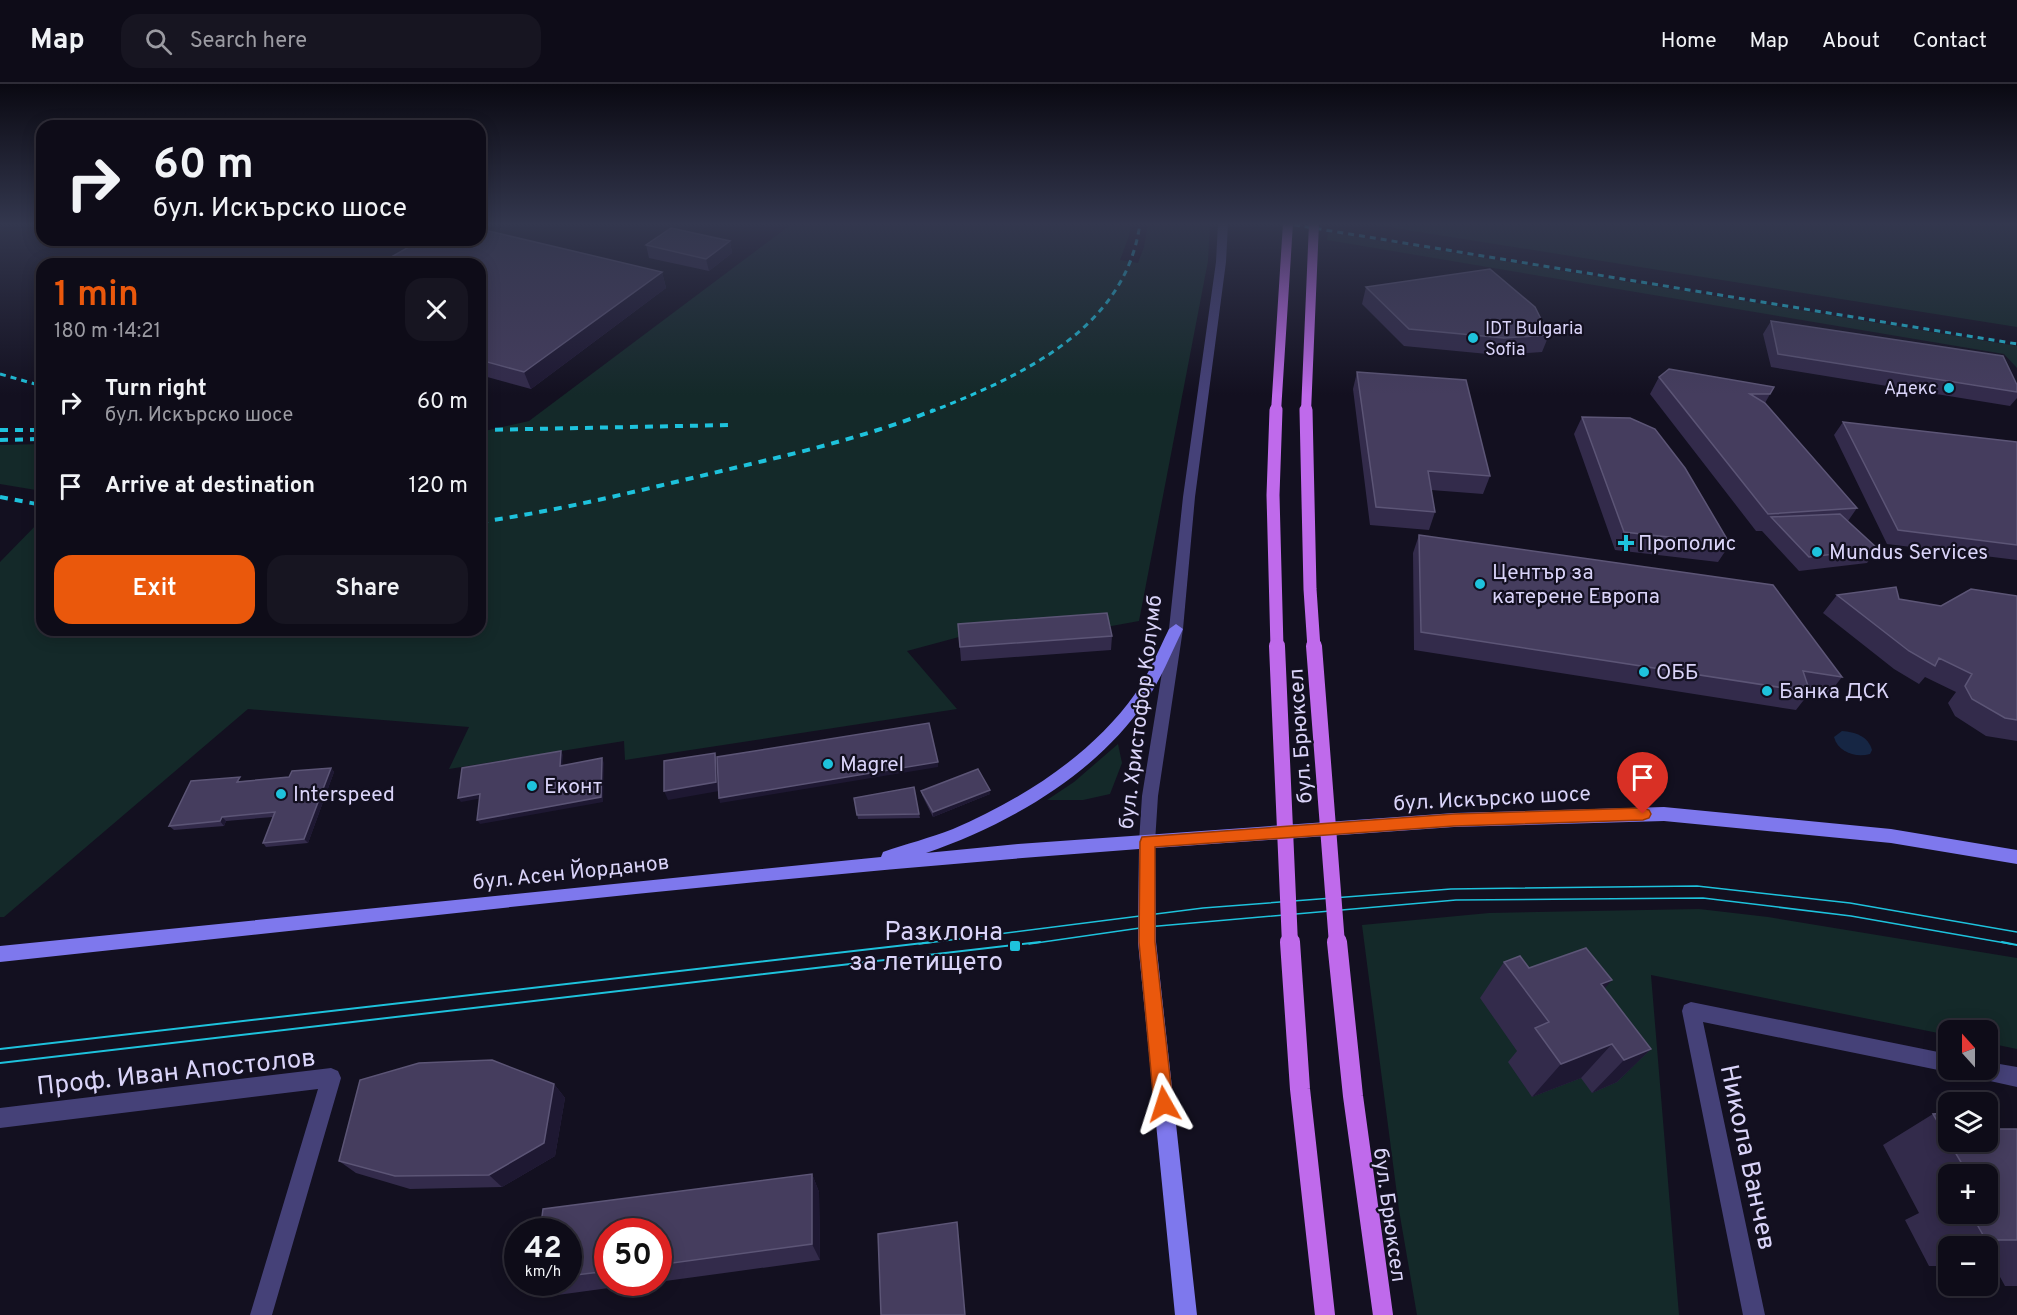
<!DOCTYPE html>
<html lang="en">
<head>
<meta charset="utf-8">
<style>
	:root { --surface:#0e0c18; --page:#171521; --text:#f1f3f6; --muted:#9b9ba2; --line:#2e2c37; --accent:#ea580c }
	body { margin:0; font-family:Overpass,sans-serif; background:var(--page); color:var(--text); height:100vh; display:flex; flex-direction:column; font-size:22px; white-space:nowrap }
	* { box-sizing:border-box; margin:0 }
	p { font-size:20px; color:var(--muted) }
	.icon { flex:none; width:33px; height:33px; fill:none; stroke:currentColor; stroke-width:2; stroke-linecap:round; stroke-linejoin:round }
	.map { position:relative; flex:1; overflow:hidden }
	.sheet { position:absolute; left:36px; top:174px; width:450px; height:378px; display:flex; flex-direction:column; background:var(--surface); border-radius:18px; box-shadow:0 3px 15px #0003,0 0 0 2px var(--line) }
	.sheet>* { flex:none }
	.top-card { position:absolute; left:36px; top:36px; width:450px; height:126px; border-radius:18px; box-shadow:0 3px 15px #0003,0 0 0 2px var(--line); background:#0e0c18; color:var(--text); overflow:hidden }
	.needle { width:39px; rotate:339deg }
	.controls { position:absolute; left:1938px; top:936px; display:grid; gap:12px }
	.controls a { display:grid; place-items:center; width:60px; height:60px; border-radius:12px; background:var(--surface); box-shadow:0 3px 15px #0003,0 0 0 2px var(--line); font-size:30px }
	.speed { position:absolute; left:504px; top:1134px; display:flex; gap:12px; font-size:30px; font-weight:700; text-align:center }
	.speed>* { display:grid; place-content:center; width:78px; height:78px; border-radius:50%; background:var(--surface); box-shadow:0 3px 15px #0003,0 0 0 2px var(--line); line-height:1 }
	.speed small { font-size:15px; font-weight:400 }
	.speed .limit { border:9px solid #d22; background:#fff; color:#111 }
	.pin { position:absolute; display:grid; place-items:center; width:51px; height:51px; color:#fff; margin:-62px -26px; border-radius:50% 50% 50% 0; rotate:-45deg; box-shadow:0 0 6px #0007 }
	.pin .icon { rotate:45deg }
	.me { position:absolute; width:66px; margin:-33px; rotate:354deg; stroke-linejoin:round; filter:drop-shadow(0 0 4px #0008) }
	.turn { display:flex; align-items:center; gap:21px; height:126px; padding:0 18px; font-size:27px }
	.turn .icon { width:78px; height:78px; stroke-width:2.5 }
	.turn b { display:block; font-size:42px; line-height:51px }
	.round { display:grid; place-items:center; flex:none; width:63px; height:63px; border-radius:18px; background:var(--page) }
	.headline { display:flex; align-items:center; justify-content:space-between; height:102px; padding:0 18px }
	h1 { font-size:36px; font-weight:600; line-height:45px; color:var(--accent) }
	.primary-button { display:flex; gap:12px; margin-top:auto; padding:12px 18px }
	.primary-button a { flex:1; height:69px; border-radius:18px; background:var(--accent); color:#fff; font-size:24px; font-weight:600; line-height:69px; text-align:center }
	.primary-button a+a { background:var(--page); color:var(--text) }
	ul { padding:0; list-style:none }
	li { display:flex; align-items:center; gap:18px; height:84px; padding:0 18px }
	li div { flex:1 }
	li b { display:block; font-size:22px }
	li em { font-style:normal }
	header { display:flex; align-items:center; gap:36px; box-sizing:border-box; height:84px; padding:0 30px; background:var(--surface); border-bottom:2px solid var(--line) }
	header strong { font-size:28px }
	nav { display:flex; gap:33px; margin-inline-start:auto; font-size:21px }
	.search { width:420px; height:54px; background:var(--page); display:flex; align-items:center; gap:15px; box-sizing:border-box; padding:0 21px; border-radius:18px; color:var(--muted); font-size:22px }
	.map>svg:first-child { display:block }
</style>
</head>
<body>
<header>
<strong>Map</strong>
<div class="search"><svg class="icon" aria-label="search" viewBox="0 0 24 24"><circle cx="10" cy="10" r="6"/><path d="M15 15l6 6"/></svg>Search here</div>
<nav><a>Home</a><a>Map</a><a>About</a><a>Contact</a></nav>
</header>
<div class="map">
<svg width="2017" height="1231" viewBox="0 0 2017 1231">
	<rect width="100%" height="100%" fill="#131020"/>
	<path fill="#142929" d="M 793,139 L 1131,139 L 1129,152 L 1120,176 L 1138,179 L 1144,163 L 1148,139 L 1210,139 L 1208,177 L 1139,537 L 1106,543 L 959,553 L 907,567 L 957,625 L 625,676 L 624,657 L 449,685 L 469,643 L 248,625 L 4,833 L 0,833 L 0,478 L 42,435 L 42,546 L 480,546 L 480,348 L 529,337 Z
		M 1363,139 L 2017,139 L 2017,243 Z
		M 1328,148 L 2017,262 L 2017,284 L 2004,270 L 1327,156 Z
		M 42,360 L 42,407 L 0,400 L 0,361 Z
		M 1118,660 L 1122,679 L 1110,710 L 1083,716 L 1047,716 L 1074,698 Z
		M 1699,825 L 1768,833 L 2017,874 L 2017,965 L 1988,959 L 1988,946 L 1948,946 L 1948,951 L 1651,891 L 1679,1231 L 1417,1231 L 1399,1126 L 1362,841 L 1489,829 Z"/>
	<path fill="#162644" d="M 1842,647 C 1855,648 1868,652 1872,666 L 1870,670 C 1855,674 1838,668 1834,653 Z"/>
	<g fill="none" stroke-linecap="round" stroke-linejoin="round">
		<path fill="#454178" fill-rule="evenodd" d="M 1691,918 L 1948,970 L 1948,986 L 1955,986 L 1948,988 L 1703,938 L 1765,1231 L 1743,1231 L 1682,927 L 1684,921 Z
			M 1988,978 L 2017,983 L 2017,1003 L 1972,993 L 1969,986 L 1988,986 Z
			M 331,984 L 338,987 L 341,994 L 272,1231 L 250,1231 L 318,1005 L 0,1044 L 0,1024 Z"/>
		<path fill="#454178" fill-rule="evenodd" d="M 1218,139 L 1228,139 L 1226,178 L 1195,413 L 1183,545 L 1158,712 L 1155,758 L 1153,763 L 1147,765 L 1141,763 L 1139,758 L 1142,712 L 1169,545 L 1183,413 L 1216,178 Z"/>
		<path fill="#7e78ed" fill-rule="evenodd" d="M 1176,540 L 1183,545 C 1171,569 1161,596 1145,618 C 1095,691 1008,741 926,769 L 1018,760 L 1454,729 L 1664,723 L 1891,745 L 2017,766 L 2017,780 L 1891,759 L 1664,737 L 1454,743 L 1155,764 L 1156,858 L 1197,1231 L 1175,1231 L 1138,858 L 1139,765 C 758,793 379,838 0,878 L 0,862 L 881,773 L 883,768 C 906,760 930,754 953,745 C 1021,716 1092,671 1135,610 C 1149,590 1158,567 1169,545 Z"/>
		<path stroke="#1ec2dc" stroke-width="1.5" d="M 919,860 L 1203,824 L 1451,805 L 1697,802 L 1850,819 L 2017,848
			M 1029,860 L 1147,843 L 1456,816 L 1703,814 L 1851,832 L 2011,860"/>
		<path stroke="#1ec2dc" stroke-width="2" d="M 2002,858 L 2017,861
			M 0,965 L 932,858
			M 0,979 L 1040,858"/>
		<path stroke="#1ec2dc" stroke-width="3" stroke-dasharray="6 5" stroke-linecap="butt" d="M 1283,139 L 2017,260
			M 0,290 L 42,302
			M 930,328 C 1019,293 1126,246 1140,139"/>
		<path stroke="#1ec2dc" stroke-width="4" stroke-dasharray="8 7" stroke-linecap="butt" d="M 0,346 L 42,346
			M 480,346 L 731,341
			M 0,356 L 42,355
			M 0,413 L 42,421
			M 480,438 C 557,427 633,408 709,390 C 784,372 861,355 934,326"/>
		<path stroke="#bf6aeb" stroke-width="10" d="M 1276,328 L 1288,139
			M 1306,328 L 1314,139"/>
		<path stroke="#bf6aeb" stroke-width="13" d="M 1276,326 L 1273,411 L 1277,564
			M 1306,326 L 1310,505 L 1314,564"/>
		<path stroke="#bf6aeb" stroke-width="16" d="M 1277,562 L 1290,860
			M 1314,562 L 1337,860"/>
		<path stroke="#bf6aeb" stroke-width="20" d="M 1290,858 L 1300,1005 L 1325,1231
			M 1337,858 L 1353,1012 L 1383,1231"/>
	</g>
	<path fill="#332b4b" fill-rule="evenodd" d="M 730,157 L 732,169 L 709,187 L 649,174 L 646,161 Z
		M 480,180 L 662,188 L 666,204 L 531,305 L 480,291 Z
		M 1366,203 L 1549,251 L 1542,268 L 1498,271 L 1404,262 L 1362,220 Z
		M 1771,237 L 2017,301 L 2017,314 L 2010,322 L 1771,283 L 1763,250 Z
		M 1357,288 L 1490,392 L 1483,410 L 1431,406 L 1435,428 L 1429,446 L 1370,441 L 1353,305 Z
		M 1659,293 L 1774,303 L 1765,319 L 1857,424 L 1848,437 L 1878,465 L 1867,479 L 1799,487 L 1762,447 L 1756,447 L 1650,310 Z
		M 1582,333 L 1730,460 L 1718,478 L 1615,466 L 1574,350 Z
		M 1843,338 L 2017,358 L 2017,476 L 1887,460 L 1834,351 Z
		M 1419,451 L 1842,593 L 1828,611 L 1810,608 L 1796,626 L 1414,566 L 1413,469 Z
		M 1837,511 L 1899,515 L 1941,522 L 2017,512 L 2017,657 L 1986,652 L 1955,632 L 1948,619 L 1956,608 L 1925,593 L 1919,600 L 1894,585 L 1823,529 Z
		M 958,540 L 1112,552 L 1111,566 L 961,577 Z
		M 331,684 L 334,688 L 308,759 L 266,763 L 263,759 L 273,733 L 226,737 L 224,742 L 174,746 L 169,742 L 243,697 L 289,693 Z
		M 921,707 L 990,710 L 933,733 L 922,711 Z
		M 854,714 L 919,730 L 920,734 L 858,735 Z
		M 1504,878 L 1604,905 L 1651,965 L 1617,998 L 1592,1009 L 1581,994 L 1532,1013 L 1508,978 L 1517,967 L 1480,914 Z
		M 554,1000 L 565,1014 L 555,1072 L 502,1103 L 410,1105 L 356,1089 L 339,1077 Z
		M 1948,1029 L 1948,1058 L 1988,1058 L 2017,1045 L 2017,1202 L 2005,1202 L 1994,1182 L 1988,1182 L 1988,1162 L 1948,1162 L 1948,1182 L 1929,1182 L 1905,1136 L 1919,1129 L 1883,1061 L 1933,1030 ZM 1948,1090 L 1988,1090 L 1988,1130 L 1948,1130 Z
		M 812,1090 L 819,1108 L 820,1176 L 658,1198 L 658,1148 L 608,1148 L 608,1198 L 653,1198 L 550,1212 L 534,1198 L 568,1198 L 568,1148 Z"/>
	<path fill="#1e1832" d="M 730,157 L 732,169 L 709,187 L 706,175 Z
		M 662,188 L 666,204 L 531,305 L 524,288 Z
		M 561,667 L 563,671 L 562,686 L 560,682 Z
		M 715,669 L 718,678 L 719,707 L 668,716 L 664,707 Z
		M 602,674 L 604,679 L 603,718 L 480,740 L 477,736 Z
		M 938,678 L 938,683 L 720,719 L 719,714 Z
		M 331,684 L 334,688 L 308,759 L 304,755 Z
		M 990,706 L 990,710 L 933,733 L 933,728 Z
		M 480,710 L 483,714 L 461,718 L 458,714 Z
		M 222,733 L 226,737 L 224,742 L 220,737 Z
		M 1612,896 L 1581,932 L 1601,900 Z
		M 1612,960 L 1581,994 L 1532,1013 L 1561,980 Z
		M 1651,965 L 1617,998 L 1592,1009 L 1624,976 Z
		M 554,1000 L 565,1014 L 555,1072 L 502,1103 L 489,1091 Z
		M 812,1090 L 819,1108 L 820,1176 L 812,1160 Z"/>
	<path fill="#453d5e" stroke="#5c5576" stroke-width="1.5" d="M 671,144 L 730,157 L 706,175 L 646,161 Z
		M 480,145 L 662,188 L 524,288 L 480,276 L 480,180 L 379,180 L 421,156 L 480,156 Z
		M 1490,185 L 1535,223 L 1549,251 L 1504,254 L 1409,245 L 1366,203 Z
		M 1771,237 L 2003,272 L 2017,301 L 2017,308 L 1778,270 Z
		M 1669,285 L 1774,303 L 1770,310 L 1750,310 L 1765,319 L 1857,424 L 1768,430 L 1659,293 Z
		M 1357,288 L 1466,296 L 1490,392 L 1428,387 L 1435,428 L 1376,423 Z
		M 1582,333 L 1630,334 L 1655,345 L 1685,384 L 1730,460 L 1624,448 Z
		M 1843,338 L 2017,358 L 2017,461 L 1898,446 Z
		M 1840,430 L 1878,465 L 1809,473 L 1771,433 Z
		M 1419,451 L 1773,501 L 1842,593 L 1803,587 L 1810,608 L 1421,548 Z
		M 1896,503 L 1899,515 L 1941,522 L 1971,505 L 2017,512 L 2017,636 L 2005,634 L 1972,615 L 1965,602 L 1972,590 L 1939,574 L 1935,582 L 1909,567 L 1837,511 Z
		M 1107,529 L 1112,552 L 960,563 L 958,540 Z
		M 929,639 L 938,678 L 719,714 L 717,673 Z
		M 561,667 L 560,682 L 602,674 L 601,713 L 477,736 L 480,710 L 458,714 L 462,684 Z
		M 715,669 L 716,698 L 664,707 L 664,677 Z
		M 331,684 L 304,755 L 263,759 L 275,728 L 222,733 L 220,737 L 169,742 L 191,697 L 240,693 L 237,698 L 289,693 L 292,687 Z
		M 978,685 L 990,706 L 933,728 L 921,707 Z
		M 914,703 L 919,730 L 857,731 L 854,714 Z
		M 1586,864 L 1612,896 L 1601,900 L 1651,965 L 1624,976 L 1612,960 L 1561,980 L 1535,944 L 1549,938 L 1504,878 L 1520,872 L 1529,884 Z
		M 492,976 L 554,1000 L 544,1059 L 489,1091 L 395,1092 L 339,1077 L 360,996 L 419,979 Z
		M 1948,1029 L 1948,1056 L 1933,1030 Z
		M 1988,1045 L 2017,1045 L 2017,1156 L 1986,1156 L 1971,1130 L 1988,1130 L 1988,1090 L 1968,1090 L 1949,1058 L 1988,1058 Z
		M 812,1090 L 812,1160 L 658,1181 L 658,1148 L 608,1148 L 608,1187 L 568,1192 L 568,1148 L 540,1148 L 543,1125 Z
		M 957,1138 L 965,1231 L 881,1231 L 878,1150 Z"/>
	<linearGradient id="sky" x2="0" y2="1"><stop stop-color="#0a0912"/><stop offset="0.45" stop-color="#33374e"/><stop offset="1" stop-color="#33374e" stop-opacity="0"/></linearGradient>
	<rect width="2017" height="311" fill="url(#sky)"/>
	<path fill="#ea580c" stroke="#983908" stroke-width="1.5" d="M 1643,724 L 1649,726 L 1651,730 L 1649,734 L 1643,736 L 1454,742 L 1155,763 L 1155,858 L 1173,1020 L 1170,1027 L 1164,1029 L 1157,1027 L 1154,1020 L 1139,858 L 1140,758 L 1142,753 L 1454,730 Z"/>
	<g fill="#1ec2dc" stroke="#131020" stroke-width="2">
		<circle cx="1473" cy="254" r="6"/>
		<circle cx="1949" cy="304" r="6"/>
		<path d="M1623 450h6v6h6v6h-6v6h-6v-6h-6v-6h6z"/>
		<circle cx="1817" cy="468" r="6"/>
		<circle cx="1480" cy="500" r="6"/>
		<circle cx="1644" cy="588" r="6"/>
		<circle cx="1767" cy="607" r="6"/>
		<circle cx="828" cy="680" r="6"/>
		<circle cx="532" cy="702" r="6"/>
		<circle cx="281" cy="710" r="6"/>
		<rect x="1009" y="856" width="12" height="12" rx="3"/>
	</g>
	<g text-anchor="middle" stroke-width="4.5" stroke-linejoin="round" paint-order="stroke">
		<g font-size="18" fill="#dad4f9" stroke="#131020" text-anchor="start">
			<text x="1485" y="250">IDT Bulgaria<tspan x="1485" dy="21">Sofia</tspan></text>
			<text x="1937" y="310" text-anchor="end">Адекс</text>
		</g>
		<g font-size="21" fill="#dad4f9" stroke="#131020" text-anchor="start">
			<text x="1638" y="466">Прополис</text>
			<text x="1829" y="475">Mundus Services</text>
			<text x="1492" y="495">Център за<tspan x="1492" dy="24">катерене Европа</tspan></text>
			<text x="1656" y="595">ОББ</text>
			<text x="1779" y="614">Банка ДСК</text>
			<text x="840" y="687">Magrel</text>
			<text x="544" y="709">Еконт</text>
			<text x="293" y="717">Interspeed</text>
		</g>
		<g font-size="21" fill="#dad4f9" stroke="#131020">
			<text transform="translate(1140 628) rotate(-83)" y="7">бул. Христофор Колумб</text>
			<text transform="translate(1300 652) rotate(-94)" y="7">бул. Брюксел</text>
			<text transform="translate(1492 714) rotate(-3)" y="7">бул. Искърско шосе</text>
			<text transform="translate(571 788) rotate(-6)" y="7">бул. Асен Йорданов</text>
			<text transform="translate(1390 1131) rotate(82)" y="7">бул. Брюксел</text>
		</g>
		<g font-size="26" fill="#dad4f9" stroke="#131020" text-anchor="end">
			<text x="1003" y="856">Разклона<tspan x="1003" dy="30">за летището</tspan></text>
		</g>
		<g font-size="26" fill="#dad4f9" stroke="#131020">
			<text transform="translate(176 987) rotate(-6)" y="9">Проф. Иван Апостолов</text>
			<text transform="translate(1749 1073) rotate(78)" y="9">Никола Ванчев</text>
		</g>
	</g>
</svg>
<div class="controls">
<a><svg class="needle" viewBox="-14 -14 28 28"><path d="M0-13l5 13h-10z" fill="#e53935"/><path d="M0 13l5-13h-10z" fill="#9b9ba2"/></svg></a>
<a><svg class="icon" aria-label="layers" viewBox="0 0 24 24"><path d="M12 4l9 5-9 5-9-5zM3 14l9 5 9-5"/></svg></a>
<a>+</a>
<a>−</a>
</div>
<div class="speed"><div>42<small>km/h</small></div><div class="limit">50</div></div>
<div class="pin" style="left:1643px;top:730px;background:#d93025"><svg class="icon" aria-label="arrive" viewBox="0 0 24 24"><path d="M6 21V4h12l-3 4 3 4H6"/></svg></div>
<svg class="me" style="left:1164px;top:1020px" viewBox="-20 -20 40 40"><path d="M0-17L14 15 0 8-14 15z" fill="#ea580c" stroke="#fff" stroke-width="4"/></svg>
<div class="top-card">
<div class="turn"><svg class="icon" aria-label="right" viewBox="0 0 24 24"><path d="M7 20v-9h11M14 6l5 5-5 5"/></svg><div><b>60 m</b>бул. Искърско шосе</div></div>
</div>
<section class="sheet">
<div class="headline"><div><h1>1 min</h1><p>180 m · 14:21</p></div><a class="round"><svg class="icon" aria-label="close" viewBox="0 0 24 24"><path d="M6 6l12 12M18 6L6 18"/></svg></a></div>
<ul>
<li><svg class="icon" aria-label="right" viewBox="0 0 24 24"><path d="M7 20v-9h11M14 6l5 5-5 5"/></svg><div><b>Turn right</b><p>бул. Искърско шосе</p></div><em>60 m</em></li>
<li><svg class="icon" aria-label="arrive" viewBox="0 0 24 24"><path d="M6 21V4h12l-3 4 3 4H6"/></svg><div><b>Arrive at destination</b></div><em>120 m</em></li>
</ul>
<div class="primary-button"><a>Exit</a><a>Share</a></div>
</section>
</div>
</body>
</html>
